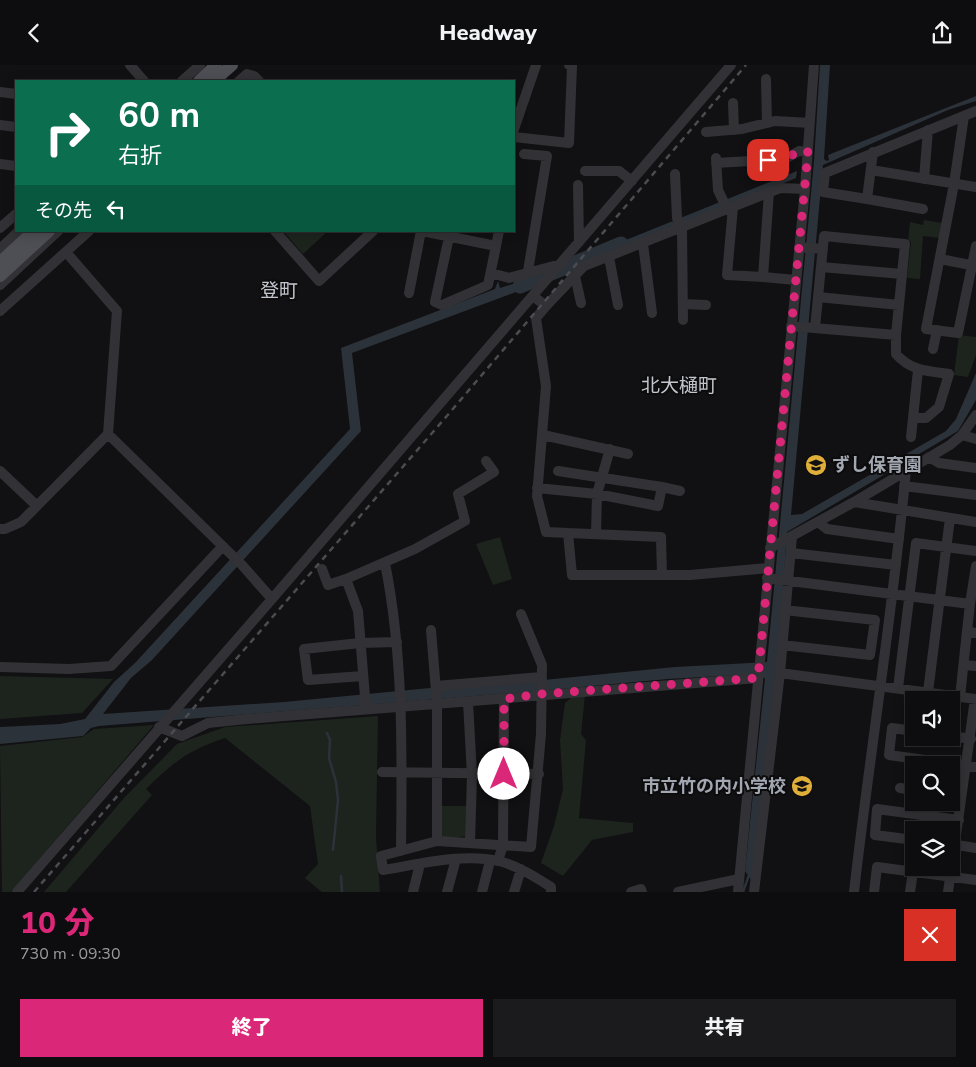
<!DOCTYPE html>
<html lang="ja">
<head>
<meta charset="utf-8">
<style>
	:root { --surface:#0d0c0e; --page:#1b1a1c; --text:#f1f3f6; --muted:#9a9b9e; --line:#2d2c2e; --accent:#db2777 }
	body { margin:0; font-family:"Nunito Sans","Noto Sans JP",sans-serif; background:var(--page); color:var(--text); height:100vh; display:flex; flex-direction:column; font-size:19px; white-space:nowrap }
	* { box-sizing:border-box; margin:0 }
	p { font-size:16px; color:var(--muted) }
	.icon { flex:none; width:28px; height:28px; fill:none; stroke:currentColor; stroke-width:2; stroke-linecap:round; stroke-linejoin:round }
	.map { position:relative; height:827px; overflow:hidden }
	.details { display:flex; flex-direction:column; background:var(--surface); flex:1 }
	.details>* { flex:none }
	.top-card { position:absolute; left:15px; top:15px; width:500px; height:152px; border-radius:0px; box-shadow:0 2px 12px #0003,0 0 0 1px var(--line); background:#0b6e4f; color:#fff; overflow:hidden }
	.fabs { position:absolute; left:905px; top:626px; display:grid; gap:10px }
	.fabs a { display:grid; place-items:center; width:55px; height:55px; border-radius:0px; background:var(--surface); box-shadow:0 2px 12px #0003,0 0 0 1px var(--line); font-size:25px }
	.pin { position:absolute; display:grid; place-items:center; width:42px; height:42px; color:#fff; margin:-21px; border-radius:10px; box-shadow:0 2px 8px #0006 }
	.me { position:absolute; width:55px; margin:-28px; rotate:0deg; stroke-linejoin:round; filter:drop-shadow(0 0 4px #0008) }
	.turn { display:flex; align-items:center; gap:18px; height:105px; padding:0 20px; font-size:22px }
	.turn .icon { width:65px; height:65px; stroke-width:2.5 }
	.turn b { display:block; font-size:35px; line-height:42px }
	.then { display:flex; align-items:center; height:48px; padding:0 20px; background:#0003; gap:10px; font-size:19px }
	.round { display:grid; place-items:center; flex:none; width:52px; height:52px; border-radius:0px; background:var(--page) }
	.headline { display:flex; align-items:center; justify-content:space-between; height:85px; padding:0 20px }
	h1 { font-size:30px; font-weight:800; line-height:38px; color:var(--accent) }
	.button { display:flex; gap:10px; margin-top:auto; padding:10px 20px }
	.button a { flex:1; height:58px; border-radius:0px; background:var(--accent); color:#fff; font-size:20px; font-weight:800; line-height:58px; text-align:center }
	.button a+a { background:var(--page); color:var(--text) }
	header { display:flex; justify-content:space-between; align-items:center; height:65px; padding:0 20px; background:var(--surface); font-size:22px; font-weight:800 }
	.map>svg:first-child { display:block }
</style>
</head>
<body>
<header><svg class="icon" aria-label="back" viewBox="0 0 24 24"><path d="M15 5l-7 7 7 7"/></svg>Headway<svg class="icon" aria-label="share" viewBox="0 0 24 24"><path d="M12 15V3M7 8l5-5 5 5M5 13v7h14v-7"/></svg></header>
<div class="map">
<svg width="976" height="827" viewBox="0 0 976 827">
	<rect width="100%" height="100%" fill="#111012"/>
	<path fill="#1d241e" d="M 924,155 L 943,158 L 940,173 L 923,171 L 920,214 L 907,213 L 911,177 L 908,176 L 910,157 L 923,160 Z
		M 283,166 L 328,166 L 303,189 Z
		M 959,270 L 976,272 L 976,290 L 968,312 L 954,310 Z
		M 500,472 L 512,514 L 493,520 L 476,479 Z
		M 0,611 L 113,614 L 82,648 L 0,654 Z
		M 585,630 L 581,669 L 586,675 L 579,753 L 633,758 L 633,767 L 592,775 L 563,811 L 541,798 L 554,761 L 563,724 L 560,675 L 565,638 L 573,631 Z
		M 378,651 L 376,772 L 380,827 L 322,827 L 305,813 L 318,799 L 310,741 L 225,673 C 189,685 173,697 146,724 L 152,730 L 66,827 L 44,827 L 124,733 L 177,679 L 225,662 Z
		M 154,660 L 11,827 L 2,827 L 0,681 L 82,672 L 94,664 Z
		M 441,741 L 468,741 L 468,771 L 444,774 L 441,770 Z"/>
	<path fill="#2b3239" d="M 820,0 L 830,0 L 824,94 L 827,96 L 829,95 L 828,90 L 976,31 L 976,36 L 948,45 L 823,100 L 791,450 L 802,449 L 946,366 L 956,354 L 976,308 L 976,335 L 958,366 L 787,467 L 780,568 L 752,816 L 745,806 L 765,613 L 740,610 L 668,614 L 538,626 L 99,661 L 91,663 L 83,671 L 0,679 L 0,662 L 60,659 L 85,654 L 114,617 L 135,598 L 350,364 L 341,283 L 495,224 L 498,216 L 500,223 L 541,210 L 532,221 L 352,288 L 361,366 L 152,595 L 131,613 L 103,649 L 284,637 L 430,623 L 454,624 L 675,602 L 767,597 L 814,96 Z
		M 797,106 L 796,113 L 604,190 L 601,185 Z"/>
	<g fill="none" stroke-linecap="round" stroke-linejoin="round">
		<path stroke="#2b3239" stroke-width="2.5" d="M 327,668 L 330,675 L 329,693 L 336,717 L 338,735 L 333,785
			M 341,811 L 342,827
			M 743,827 L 749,810"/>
		<path stroke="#2b3239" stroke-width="15" d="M 520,221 L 621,179"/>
		<path stroke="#323236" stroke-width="10" d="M 130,0 L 144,16
			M 766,14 L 767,58
			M 182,16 L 200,0
			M 239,16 L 247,9 L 254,11 L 259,16
			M 0,27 L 16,29
			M 733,38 L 734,65
			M 964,51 L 954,119 L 926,264 L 958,268 L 976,181
			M 0,60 L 16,62
			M 514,64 L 536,0
			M 706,67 L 742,64 L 775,56 L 810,58
			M 514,72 L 569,78 L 572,1 L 569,0
			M 873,87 L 867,134 L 823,127 L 825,108 L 976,46
			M 524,89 L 547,91 L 528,206
			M 716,93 L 718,125 L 727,144
			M 716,98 L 785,94 L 799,86 L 808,87
			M 0,99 L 16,101
			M 871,105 L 976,122
			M 585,106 L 619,106 L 632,116
			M 675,109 L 677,153 L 682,163 L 683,255
			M 924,114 L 928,65
			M 578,120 L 579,177
			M 867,134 L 923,144
			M 733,142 L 727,210 L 763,212 L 769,127
			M 0,163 L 16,149
			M 275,166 L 319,216 L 373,166
			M 422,166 L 496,181 L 499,166
			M 449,172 L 435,237 L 442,240 L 488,220 L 496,181
			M 643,179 L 652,248
			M 799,182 L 823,184
			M 0,184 L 19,166
			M 609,192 L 618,240
			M 940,194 L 976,201
			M 821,202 L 902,209
			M 491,208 L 509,213 L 561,199
			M 575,211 L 581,238
			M 763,212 L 796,215
			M 0,220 L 58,166
			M 409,228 L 421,166
			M 533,231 L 546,241 L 584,201 L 780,123 L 805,124
			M 818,232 L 899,240
			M 683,239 L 706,240
			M 546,241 L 536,253 L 546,321 L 537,431 L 546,467 L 568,468 L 572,510 L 690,510 L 768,503
			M 0,246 L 89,166
			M 791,261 L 896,270 L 905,179 L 824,171 L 815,263
			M 896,270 L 896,289 C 911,306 927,306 949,309 L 939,342 L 926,353 L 913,353
			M 933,284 L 937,265
			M 108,369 L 242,500 L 272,534
			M 543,370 L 628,389
			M 962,370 L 976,374
			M 911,372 L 918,305
			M 929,392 L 939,398 L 976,403
			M 0,406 L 37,441
			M 558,406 L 662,422
			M 904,421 L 976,430
			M 537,423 L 597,429 L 658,441 L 662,422 L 680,426
			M 854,437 L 976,457
			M 818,457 L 827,464 L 899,474
			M 0,464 L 5,464 L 21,457 L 108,369 L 117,246 L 66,187
			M 568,468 L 661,472 L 662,510
			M 596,469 L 597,429 L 610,384
			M 770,483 L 854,437 L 950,380 L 962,370 L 976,350
			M 791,488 L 896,500
			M 385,498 C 404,594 402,689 401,786
			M 322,504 L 328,520 L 346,514 L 358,546 L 366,644
			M 767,513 L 970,539 L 967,566 L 976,568
			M 346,514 L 415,484 L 465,456 L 458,429 L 494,407 L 486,396
			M 970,539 L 976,501
			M 521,549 L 542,600 L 541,669 L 531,782 L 437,776 L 381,791 L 383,805 C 420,799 462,788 499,796 C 518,801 535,812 551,822 L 551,827
			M 431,565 L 437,638 L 437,776
			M 782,580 L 870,590 L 875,555 L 784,545
			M 964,600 L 976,601
			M 0,602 L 69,604 L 111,601 L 222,482
			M 780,608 L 976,634
			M 363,611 L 308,615 L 304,584 L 360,578 L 397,577
			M 436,621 L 541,612
			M 898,623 L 916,478 L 976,486
			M 928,627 L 950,453
			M 960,632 L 967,566
			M 468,637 L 472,710 L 470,778
			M 159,662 L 182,671 L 208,658 L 247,654 L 758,613
			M 914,666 L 892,663 L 889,690 L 976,702
			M 951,671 L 971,674
			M 382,707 L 539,709
			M 900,723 L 914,725
			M 914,775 L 875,770 L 877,744 L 959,755
			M 951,779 L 976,783
			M 498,796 L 503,780 L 504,634
			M 17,827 L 272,534 L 731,0
			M 413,827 L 420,799
			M 447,827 L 456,794
			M 482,827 L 490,796
			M 514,827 L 521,804
			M 631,827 L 641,824 L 642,827
			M 678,827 L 739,814
			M 738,827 L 805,124 L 814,0
			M 754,827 L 780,608 L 792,471
			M 854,827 C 870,686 893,547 906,405
			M 874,827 L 877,802 L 976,815
			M 910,827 L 913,807
			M 948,827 L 975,634"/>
		<path stroke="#4e4f55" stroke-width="12" d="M 199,16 L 216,0
			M 214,16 L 232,0
			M 0,197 L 34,166
			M 0,211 L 49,166"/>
		<path stroke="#4b4c51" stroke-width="2.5" stroke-dasharray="6 5" stroke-linecap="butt" d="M 34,827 L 446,352 L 746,0"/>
	</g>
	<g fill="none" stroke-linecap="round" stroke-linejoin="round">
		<path stroke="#db2777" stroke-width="9" stroke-dasharray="0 16.2" d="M 504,709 L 504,634 L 541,629 L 758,613 L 808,87 L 799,86 L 785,94 L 768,95"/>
	</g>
	<defs>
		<g id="school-disc" transform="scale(1.125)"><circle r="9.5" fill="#e0af3a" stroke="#0c0c0d"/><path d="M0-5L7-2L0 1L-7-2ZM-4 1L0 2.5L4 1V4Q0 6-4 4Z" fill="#111"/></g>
	</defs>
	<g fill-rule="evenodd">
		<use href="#school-disc" x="816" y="400"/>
		<use href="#school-disc" x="802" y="721"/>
	</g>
	<g text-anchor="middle" stroke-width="4" stroke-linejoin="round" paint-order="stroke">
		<g font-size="18" font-weight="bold" fill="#a3a7b1" stroke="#0c0c0d" text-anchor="start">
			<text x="832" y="406">ずし保育園</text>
			<text x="786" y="727" text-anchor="end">市立竹の内小学校</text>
		</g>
		<g font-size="19" fill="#c3c6ce" stroke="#0c0c0d">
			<text x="279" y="232">登町</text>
			<text x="679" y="327">北大樋町</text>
		</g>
	</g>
</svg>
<div class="fabs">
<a><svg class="icon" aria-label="sound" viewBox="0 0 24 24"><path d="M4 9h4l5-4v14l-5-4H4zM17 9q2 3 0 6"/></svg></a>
<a><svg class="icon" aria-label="search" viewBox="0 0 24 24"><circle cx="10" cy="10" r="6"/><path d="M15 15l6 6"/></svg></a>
<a><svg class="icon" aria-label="layers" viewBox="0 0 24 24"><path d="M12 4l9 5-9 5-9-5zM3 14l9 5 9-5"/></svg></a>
</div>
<div class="pin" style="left:768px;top:95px;background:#d93025"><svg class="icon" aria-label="arrive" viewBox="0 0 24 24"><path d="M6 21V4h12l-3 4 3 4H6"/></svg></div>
<svg class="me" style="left:504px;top:709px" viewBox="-20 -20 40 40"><circle r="19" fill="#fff"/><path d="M0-13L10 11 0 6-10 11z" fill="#db2777"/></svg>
<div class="top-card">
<div class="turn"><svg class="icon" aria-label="right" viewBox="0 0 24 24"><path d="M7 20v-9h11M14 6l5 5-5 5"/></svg><div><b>60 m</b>右折</div></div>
<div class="then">その先<svg class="icon" aria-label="left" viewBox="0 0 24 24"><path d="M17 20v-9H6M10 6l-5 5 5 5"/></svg></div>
</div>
</div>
<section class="details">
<div class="headline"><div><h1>10 分</h1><p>730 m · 09:30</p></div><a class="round" style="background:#d93025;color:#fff"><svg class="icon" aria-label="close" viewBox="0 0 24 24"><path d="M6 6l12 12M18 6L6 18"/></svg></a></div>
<div class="button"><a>終了</a><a>共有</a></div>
</section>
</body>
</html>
